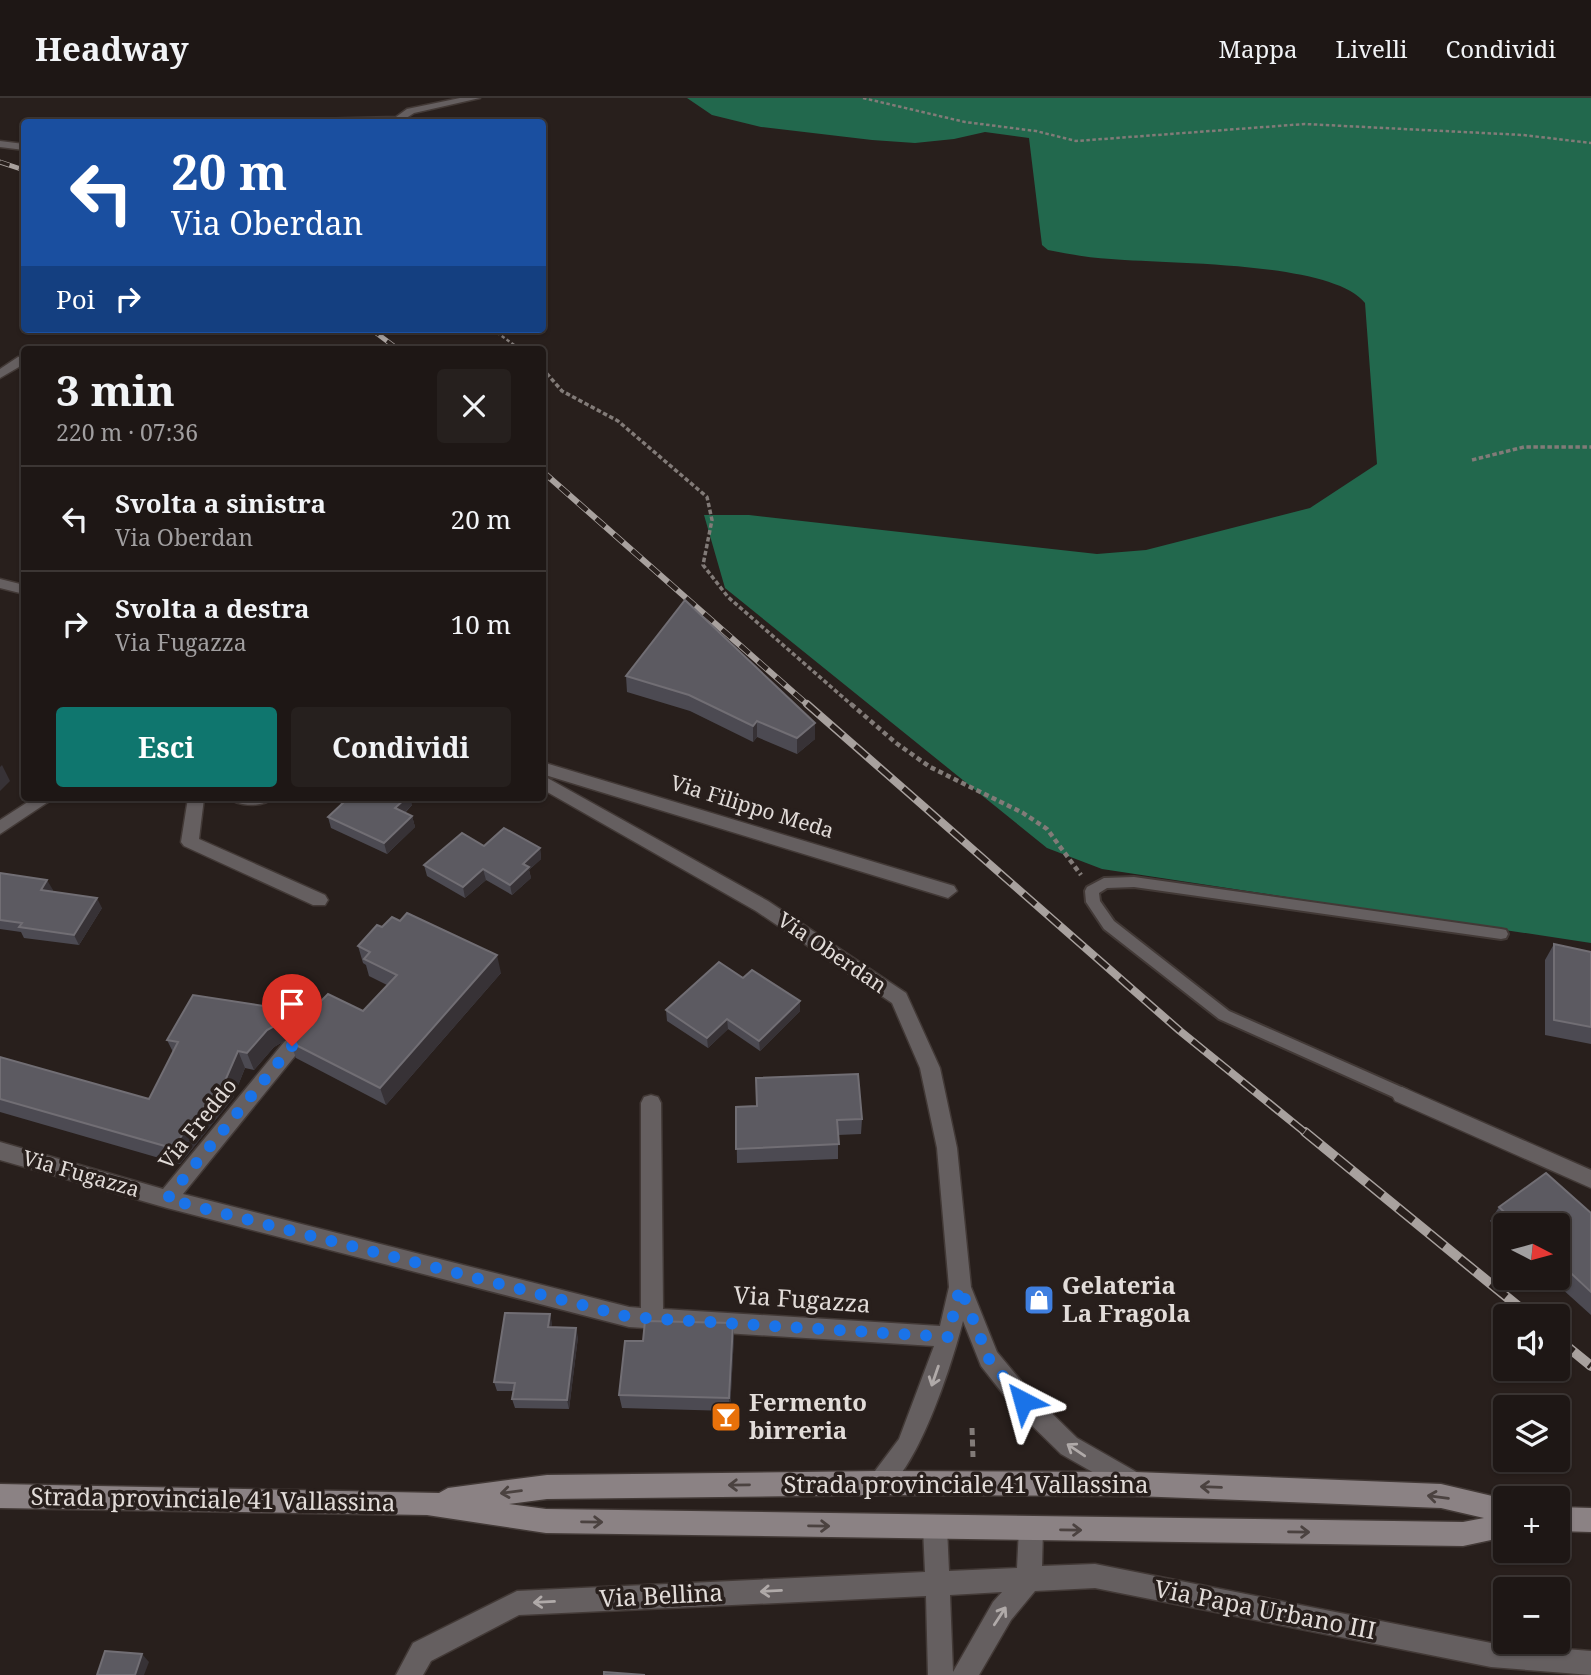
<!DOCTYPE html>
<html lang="it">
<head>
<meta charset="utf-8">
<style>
	:root { --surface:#1e1715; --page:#26201e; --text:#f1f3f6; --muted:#a19fa0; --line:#3c3634; --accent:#0f766e }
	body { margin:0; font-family:"Noto Serif",serif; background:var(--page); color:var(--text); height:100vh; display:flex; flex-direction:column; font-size:26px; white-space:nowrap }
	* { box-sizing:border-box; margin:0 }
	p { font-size:23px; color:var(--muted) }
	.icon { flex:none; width:38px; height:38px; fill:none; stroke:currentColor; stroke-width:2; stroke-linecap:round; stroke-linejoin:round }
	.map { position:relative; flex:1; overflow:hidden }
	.side { position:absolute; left:21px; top:248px; width:525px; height:455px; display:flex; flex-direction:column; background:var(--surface); border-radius:7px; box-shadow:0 2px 5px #0004,0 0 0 2px var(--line) }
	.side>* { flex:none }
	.guide { position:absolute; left:21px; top:21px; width:525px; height:214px; border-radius:7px; box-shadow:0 2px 5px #0004,0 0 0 2px var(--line); background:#1a4fa0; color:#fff; overflow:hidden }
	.needle { width:46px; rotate:96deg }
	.fabs { position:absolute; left:1493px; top:1115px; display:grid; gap:14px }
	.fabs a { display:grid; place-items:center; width:77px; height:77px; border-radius:7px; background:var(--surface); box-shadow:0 2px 5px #0004,0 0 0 2px var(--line); font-size:35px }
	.pin { position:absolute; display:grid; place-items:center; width:60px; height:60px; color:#fff; margin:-72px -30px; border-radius:50% 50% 50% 0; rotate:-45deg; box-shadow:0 0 7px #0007 }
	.pin .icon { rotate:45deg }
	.me { position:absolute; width:77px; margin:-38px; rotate:321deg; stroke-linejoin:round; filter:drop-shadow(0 0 5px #0008) }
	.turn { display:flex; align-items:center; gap:24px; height:147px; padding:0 35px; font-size:32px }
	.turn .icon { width:91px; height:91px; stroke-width:2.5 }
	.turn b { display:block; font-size:49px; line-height:60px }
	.then { display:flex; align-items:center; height:66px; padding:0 35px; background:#0003; gap:14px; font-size:26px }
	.round { display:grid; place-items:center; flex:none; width:74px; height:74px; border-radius:7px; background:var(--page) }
	.headline { display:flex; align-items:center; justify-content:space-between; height:119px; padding:0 35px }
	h1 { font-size:42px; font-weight:700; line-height:52px }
	.primary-button { display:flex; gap:14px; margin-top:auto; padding:14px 35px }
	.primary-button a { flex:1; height:80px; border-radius:7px; background:var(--accent); color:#fff; font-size:28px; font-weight:700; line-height:80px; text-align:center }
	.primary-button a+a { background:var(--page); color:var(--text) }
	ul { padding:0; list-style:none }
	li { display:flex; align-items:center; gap:21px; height:105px; padding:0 35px; border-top:2px solid var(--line) }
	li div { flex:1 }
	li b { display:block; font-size:26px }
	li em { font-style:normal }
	header { display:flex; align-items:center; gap:42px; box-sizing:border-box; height:98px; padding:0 35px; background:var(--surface); border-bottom:2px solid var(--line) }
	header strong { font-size:33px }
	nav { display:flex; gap:38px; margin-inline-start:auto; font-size:24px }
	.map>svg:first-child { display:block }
</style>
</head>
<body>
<header>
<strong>Headway</strong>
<nav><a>Mappa</a><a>Livelli</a><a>Condividi</a></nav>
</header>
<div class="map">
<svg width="1591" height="1577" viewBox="0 0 1591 1577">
	<rect width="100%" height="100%" fill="#281f1c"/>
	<path fill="#22684d" d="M 687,0 L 1591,0 L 1591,845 L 1102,771 L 1047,750 L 725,490 L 704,417 L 749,417 L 1097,456 L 1146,452 L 1310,410 L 1377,366 L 1365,205 C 1332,163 1166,166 1111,161 C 1090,160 1069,156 1048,152 L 1042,147 L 1029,40 L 985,34 L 954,41 L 915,45 L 872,42 L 761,29 L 712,17 Z"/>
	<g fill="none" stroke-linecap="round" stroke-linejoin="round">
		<g stroke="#423936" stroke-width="4">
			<path id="lane" d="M 1134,779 L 1501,831 L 1506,832 L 1508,836 L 1506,840 L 1501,841 L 1134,789 L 1107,790 L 1099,795 L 1100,803 L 1114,823 L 1229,913 L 1408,992 L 1410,997 L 1408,1002 L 1402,1003 L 1219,921 L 1104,831 L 1086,804 L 1085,793 L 1087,789 L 1104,780 Z"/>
		</g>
		<g stroke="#423936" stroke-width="3">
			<path id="street" d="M 460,0 L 480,0 L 414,15 L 400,24 L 309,24 L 314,21 L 396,19 L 407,11 Z
				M 0,43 L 24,46 L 24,52 L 0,49 Z
				M 18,259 L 24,259 L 24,266 L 0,280 L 0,271 Z
				M 0,481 L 24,487 L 24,496 L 0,490 Z
				M 542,664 L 954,788 L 957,793 L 948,800 L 542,676 Z
				M 542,677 L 768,803 L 906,895 L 940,970 L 957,1050 L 971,1189 L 997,1254 L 1031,1295 L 1077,1340 L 1140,1376 L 1144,1384 L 1140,1392 L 1132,1396 L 1124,1392 L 1061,1356 L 1015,1311 L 981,1268 L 963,1223 C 953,1263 916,1381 878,1397 L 870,1393 L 866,1385 L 899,1341 L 934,1248 L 629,1229 L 167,1110 L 0,1062 L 0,1044 L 163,1091 L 285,943 L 292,940 L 299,943 L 302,948 L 299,953 L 183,1096 L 629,1209 L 641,1210 L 641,1005 L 644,999 L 651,997 L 658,999 L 661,1005 L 663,1211 L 940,1228 L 949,1189 L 937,1050 L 920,970 L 892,905 L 756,813 L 542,691 Z
				M 34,700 L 54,700 L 0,736 L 0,722 Z
				M 188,700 L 204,700 L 199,741 L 325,797 L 328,802 L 325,807 L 313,807 L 184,748 L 181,744 Z
				M 230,700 L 272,700 C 265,709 237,709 230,700 Z
				M 1402,989 L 1591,1072 L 1591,1090 L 1395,1003 L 1392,997 L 1395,991 Z
				M 935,1418 L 943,1422 L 947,1430 L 949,1473 L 1017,1470 L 1019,1431 L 1023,1423 L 1031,1419 L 1039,1423 L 1043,1431 L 1042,1468 L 1095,1466 L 1491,1545 L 1591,1553 L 1591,1577 L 1491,1569 L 1095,1490 L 1035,1493 L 1011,1522 L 979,1577 L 928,1577 L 926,1498 L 519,1517 L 431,1563 L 423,1577 L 396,1577 L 413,1545 L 517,1493 L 925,1474 L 923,1430 L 927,1422 ZM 1002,1494 L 993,1504 L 953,1574 L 950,1497 Z"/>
		</g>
		<g stroke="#423936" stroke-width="3">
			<path id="secondary" d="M 878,1373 L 1135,1374 L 1441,1386 L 1505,1401 L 1505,1439 L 1463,1448 L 546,1435 L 427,1417 L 0,1410 L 0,1386 L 439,1395 L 448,1390 L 547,1377 ZM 878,1397 L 1135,1398 L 1441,1410 L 1484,1420 L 1463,1424 L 546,1411 L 509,1406 L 547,1401 Z
				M 1558,1409 L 1591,1410 L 1591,1434 L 1558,1433 Z"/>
		</g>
		<path stroke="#827b78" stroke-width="2.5" stroke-dasharray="3.5 2.5" stroke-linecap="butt" d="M 863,0 L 965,24 L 1036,33 L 1076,43 L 1305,26 L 1523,37 L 1591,45
			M 492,231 L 521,252"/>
		<path stroke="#827b78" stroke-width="3.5" stroke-dasharray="4.5 2.5" stroke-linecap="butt" d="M 542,270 L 562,293 L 618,323 L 707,399 L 712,422 L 703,467 L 728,499 L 853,608
			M 1472,362 L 1524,349 L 1591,349"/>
		<path stroke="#827b78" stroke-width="4.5" stroke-dasharray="5 3.5" stroke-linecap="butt" d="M 851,606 L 896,645 L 930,669 L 1023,715 L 1047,731 L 1081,777"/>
		<path stroke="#827b78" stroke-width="5" stroke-dasharray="7 4.5" stroke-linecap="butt" d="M 972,1330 L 973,1359"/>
		<use href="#lane" fill="#655f60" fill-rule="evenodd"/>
		<use href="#street" fill="#655f60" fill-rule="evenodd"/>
		<use href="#secondary" fill="#8b8284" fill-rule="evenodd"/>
		<g stroke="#a8a19e" stroke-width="5">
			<path id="rail-far3" d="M 0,64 L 24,72
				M 371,231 L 399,252"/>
		</g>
		<g stroke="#a8a19e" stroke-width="6">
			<path id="rail-far2" d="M 542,373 L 809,608"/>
		</g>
		<g stroke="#a8a19e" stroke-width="8">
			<path id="rail-far1" d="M 807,606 L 1180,933 L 1307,1036"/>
		</g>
		<g stroke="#a8a19e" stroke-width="10">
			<path id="rail" d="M 1305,1034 L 1530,1218
				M 1558,1241 L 1591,1268"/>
		</g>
		<use href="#rail-far3" stroke="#281f1c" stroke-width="3.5" stroke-dasharray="10" stroke-linecap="butt"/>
		<use href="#rail-far2" stroke="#281f1c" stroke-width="4.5" stroke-dasharray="12" stroke-linecap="butt"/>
		<use href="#rail-far1" stroke="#281f1c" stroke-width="5" stroke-dasharray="16" stroke-linecap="butt"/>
		<use href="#rail" stroke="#281f1c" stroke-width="7" stroke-dasharray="20" stroke-linecap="butt"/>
	</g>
	<path fill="#4c4a52" d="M 626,578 L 815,625 L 815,641 L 797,656 L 757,639 L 753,644 L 690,613 L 627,594 Z
		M 340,702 L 412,707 L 405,715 L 412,718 L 415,729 L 387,756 L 331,730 L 328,719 L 341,707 Z
		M 484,748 L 540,750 L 541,761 L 529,772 L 531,780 L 512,797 L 486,782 L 465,800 L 427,778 L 424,767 Z
		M 0,775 L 53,792 L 52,793 L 102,810 L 79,847 L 24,840 L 21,834 L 0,831 Z
		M 1554,846 L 1591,854 L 1591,946 L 1545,937 L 1545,862 Z
		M 358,848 L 501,875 L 386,1007 L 296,960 L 290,944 L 293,938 L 274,949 L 254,972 L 245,970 L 233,1000 L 180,1066 L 0,1014 L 0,959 L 149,1001 L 173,954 L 167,942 L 309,915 L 363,913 L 387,887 L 369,878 L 366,867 L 363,865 Z
		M 743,880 L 800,913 L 760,953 L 728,931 L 708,950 L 667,923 L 666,912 Z
		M 736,1009 L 862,1021 L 861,1036 L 838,1037 L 838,1061 L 737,1065 Z
		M 1499,1109 L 1591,1115 L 1591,1217 L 1550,1180 L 1558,1180 L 1558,1127 L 1505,1127 L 1505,1138 L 1490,1123 Z
		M 552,1225 L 551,1229 L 578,1239 L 569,1311 L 515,1310 L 512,1301 L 513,1293 L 497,1293 L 494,1284 Z
		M 734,1238 L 730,1313 L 622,1310 L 619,1297 L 643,1243 Z"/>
	<path fill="#373236" d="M 757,623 L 757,639 L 753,644 L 753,628 Z
		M 815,625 L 815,641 L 797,656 L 797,640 Z
		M 2,667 L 10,683 L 0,693 L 0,669 Z
		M 406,700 L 411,700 L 412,707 L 398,721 L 395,710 Z
		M 412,718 L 415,729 L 387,756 L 384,745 Z
		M 540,750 L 541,761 L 529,772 L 531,780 L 512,797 L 510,787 L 523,766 Z
		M 483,771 L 486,782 L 465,800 L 463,789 Z
		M 47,782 L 53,792 L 46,802 L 41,792 Z
		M 97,800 L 102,810 L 79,847 L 74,837 Z
		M 497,857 L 501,875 L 386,1007 L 380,990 Z
		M 800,903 L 800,913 L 760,953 L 759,943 Z
		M 287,921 L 293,938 L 274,949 L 254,972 L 247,955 L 267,932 Z
		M 727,921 L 728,931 L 708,950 L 707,940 Z
		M 238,953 L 245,970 L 233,1000 L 180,1066 L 172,1050 Z
		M 550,1216 L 552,1225 L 550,1238 L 548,1229 Z
		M 733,1225 L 734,1238 L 730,1313 L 729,1300 Z
		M 576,1230 L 578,1239 L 569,1311 L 567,1302 Z
		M 142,1556 L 149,1564 L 144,1577 L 135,1577 Z"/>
	<path fill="#5c5a61" stroke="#716e74" stroke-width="2" d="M 685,502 L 815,625 L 797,640 L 757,623 L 753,628 L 689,597 L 626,578 Z
		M 342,700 L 406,700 L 395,710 L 412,718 L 384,745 L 328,719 L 344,704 L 340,702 Z
		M 504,730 L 540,750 L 523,766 L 529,769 L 510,787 L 483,771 L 463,789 L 424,767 L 462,735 L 484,748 Z
		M 0,775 L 47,782 L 41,792 L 97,800 L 74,837 L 19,829 L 22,825 L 0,822 Z
		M 407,815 L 497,857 L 380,990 L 290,944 L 298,930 L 287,921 L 267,932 L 247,955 L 238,953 L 225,983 L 172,1050 L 0,1001 L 0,959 L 149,1001 L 178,944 L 167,942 L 193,897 L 309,915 L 328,896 L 363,913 L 397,877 L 364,861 L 370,854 L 358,848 L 377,827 L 382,829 L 392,819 L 400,823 Z
		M 1554,846 L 1591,854 L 1591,929 L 1554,922 Z
		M 719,864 L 743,880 L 752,872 L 800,903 L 759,943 L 727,921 L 707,940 L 666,912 Z
		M 858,976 L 862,1021 L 837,1022 L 839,1046 L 736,1051 L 736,1009 L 757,1008 L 756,980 Z
		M 1546,1075 L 1591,1115 L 1591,1194 L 1558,1163 L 1558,1127 L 1518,1127 L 1499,1109 Z
		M 505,1215 L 550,1216 L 548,1229 L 576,1230 L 567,1302 L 512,1301 L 515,1285 L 494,1284 Z
		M 645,1223 L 733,1225 L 729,1300 L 619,1297 L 625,1243 L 643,1243 Z
		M 105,1553 L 142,1556 L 135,1577 L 97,1577 Z
		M 604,1574 L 645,1577 L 604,1577 Z"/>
	<defs><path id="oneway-shaft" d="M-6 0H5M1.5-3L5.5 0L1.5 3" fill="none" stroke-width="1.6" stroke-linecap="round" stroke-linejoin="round" transform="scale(1.75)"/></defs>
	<g stroke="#b0aaa9">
		<use href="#oneway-shaft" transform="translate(935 1278) rotate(109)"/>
		<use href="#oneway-shaft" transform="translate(1076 1352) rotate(-146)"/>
		<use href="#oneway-shaft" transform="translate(771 1493) rotate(177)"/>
		<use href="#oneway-shaft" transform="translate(544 1504) rotate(177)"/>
		<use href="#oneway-shaft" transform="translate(1000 1518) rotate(-57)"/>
	</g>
	<g stroke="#4b4240">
		<use href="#oneway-shaft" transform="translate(739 1387) rotate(179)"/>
		<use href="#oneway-shaft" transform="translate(1211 1389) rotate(-178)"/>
		<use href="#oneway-shaft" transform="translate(511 1394) rotate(173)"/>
		<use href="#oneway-shaft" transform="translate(1438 1399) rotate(-173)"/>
		<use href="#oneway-shaft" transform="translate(592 1424) rotate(1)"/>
		<use href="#oneway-shaft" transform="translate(819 1428) rotate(1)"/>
		<use href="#oneway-shaft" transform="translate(1071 1432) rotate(1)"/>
		<use href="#oneway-shaft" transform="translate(1299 1434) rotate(1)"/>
	</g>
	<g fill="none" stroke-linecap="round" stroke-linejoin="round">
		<path stroke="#1a73e8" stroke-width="12" stroke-dasharray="0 21.6" d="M 292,948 L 167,1101 L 629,1219 L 948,1239 L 960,1189 L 989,1261 L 1023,1303"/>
	</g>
	<defs>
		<g id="shop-square" transform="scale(1.575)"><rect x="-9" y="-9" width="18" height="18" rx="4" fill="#3f7fe0" stroke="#281f1c"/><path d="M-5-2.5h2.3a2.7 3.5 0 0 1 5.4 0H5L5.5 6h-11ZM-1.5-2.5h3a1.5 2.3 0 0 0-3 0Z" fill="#fff"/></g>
		<g id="bar-square" transform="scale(1.575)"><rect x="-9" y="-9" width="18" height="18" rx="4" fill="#e8710a" stroke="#281f1c"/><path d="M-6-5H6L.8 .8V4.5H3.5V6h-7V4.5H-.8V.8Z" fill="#fff"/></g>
	</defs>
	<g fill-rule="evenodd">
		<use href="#shop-square" x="1039" y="1202"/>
		<use href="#bar-square" x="726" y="1319"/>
	</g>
	<g text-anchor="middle" stroke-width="7" stroke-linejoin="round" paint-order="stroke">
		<g font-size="21" fill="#e2dcd9" stroke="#281f1c">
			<text transform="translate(752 709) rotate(17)" y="7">Via Filippo Meda</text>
			<text transform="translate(832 855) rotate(34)" y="7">Via Oberdan</text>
			<text transform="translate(198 1026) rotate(-51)" y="7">Via Freddo</text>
			<text transform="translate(81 1076) rotate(16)" y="7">Via Fugazza</text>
		</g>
		<g font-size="24" font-weight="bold" fill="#e2dcd9" stroke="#281f1c" text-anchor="start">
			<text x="1062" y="1196">Gelateria<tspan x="1062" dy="28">La Fragola</tspan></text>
			<text x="749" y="1313">Fermento<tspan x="749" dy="28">birreria</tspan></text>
		</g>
		<g font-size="24" fill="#e2dcd9" stroke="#281f1c">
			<text transform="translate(802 1202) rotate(4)" y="8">Via Fugazza</text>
			<text x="966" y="1395">Strada provinciale 41 Vallassina</text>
			<text transform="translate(213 1402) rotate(1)" y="8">Strada provinciale 41 Vallassina</text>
			<text transform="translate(661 1498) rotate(-3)" y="8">Via Bellina</text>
			<text transform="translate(1265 1512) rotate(11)" y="8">Via Papa Urbano III</text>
		</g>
	</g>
</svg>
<div class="fabs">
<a><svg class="needle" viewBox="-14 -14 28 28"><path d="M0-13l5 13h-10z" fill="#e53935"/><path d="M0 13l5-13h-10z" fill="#a19fa0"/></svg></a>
<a><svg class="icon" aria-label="sound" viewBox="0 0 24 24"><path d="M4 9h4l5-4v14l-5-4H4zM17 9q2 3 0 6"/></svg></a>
<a><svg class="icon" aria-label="layers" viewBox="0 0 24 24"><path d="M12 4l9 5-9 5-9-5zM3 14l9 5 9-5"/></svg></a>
<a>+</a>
<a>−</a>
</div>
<div class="pin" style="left:292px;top:948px;background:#d93025"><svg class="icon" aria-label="arrive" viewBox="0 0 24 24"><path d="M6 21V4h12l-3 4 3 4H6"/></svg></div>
<svg class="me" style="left:1023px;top:1303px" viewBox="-20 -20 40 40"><path d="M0-17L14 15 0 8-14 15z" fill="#1a73e8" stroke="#fff" stroke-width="4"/></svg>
<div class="guide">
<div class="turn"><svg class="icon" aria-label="left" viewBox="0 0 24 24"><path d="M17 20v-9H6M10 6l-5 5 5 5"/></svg><div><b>20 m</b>Via Oberdan</div></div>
<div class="then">Poi<svg class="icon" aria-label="right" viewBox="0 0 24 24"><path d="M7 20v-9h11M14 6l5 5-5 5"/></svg></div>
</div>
<section class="side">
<div class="headline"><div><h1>3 min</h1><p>220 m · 07:36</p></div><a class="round"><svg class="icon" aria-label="close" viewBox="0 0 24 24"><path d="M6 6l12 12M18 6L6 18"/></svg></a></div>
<ul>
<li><svg class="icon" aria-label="left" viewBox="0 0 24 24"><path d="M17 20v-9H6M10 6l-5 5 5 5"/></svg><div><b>Svolta a sinistra</b><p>Via Oberdan</p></div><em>20 m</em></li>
<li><svg class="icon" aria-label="right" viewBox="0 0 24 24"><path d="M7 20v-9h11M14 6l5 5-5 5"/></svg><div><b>Svolta a destra</b><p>Via Fugazza</p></div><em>10 m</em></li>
</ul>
<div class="primary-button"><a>Esci</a><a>Condividi</a></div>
</section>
</div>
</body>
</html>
